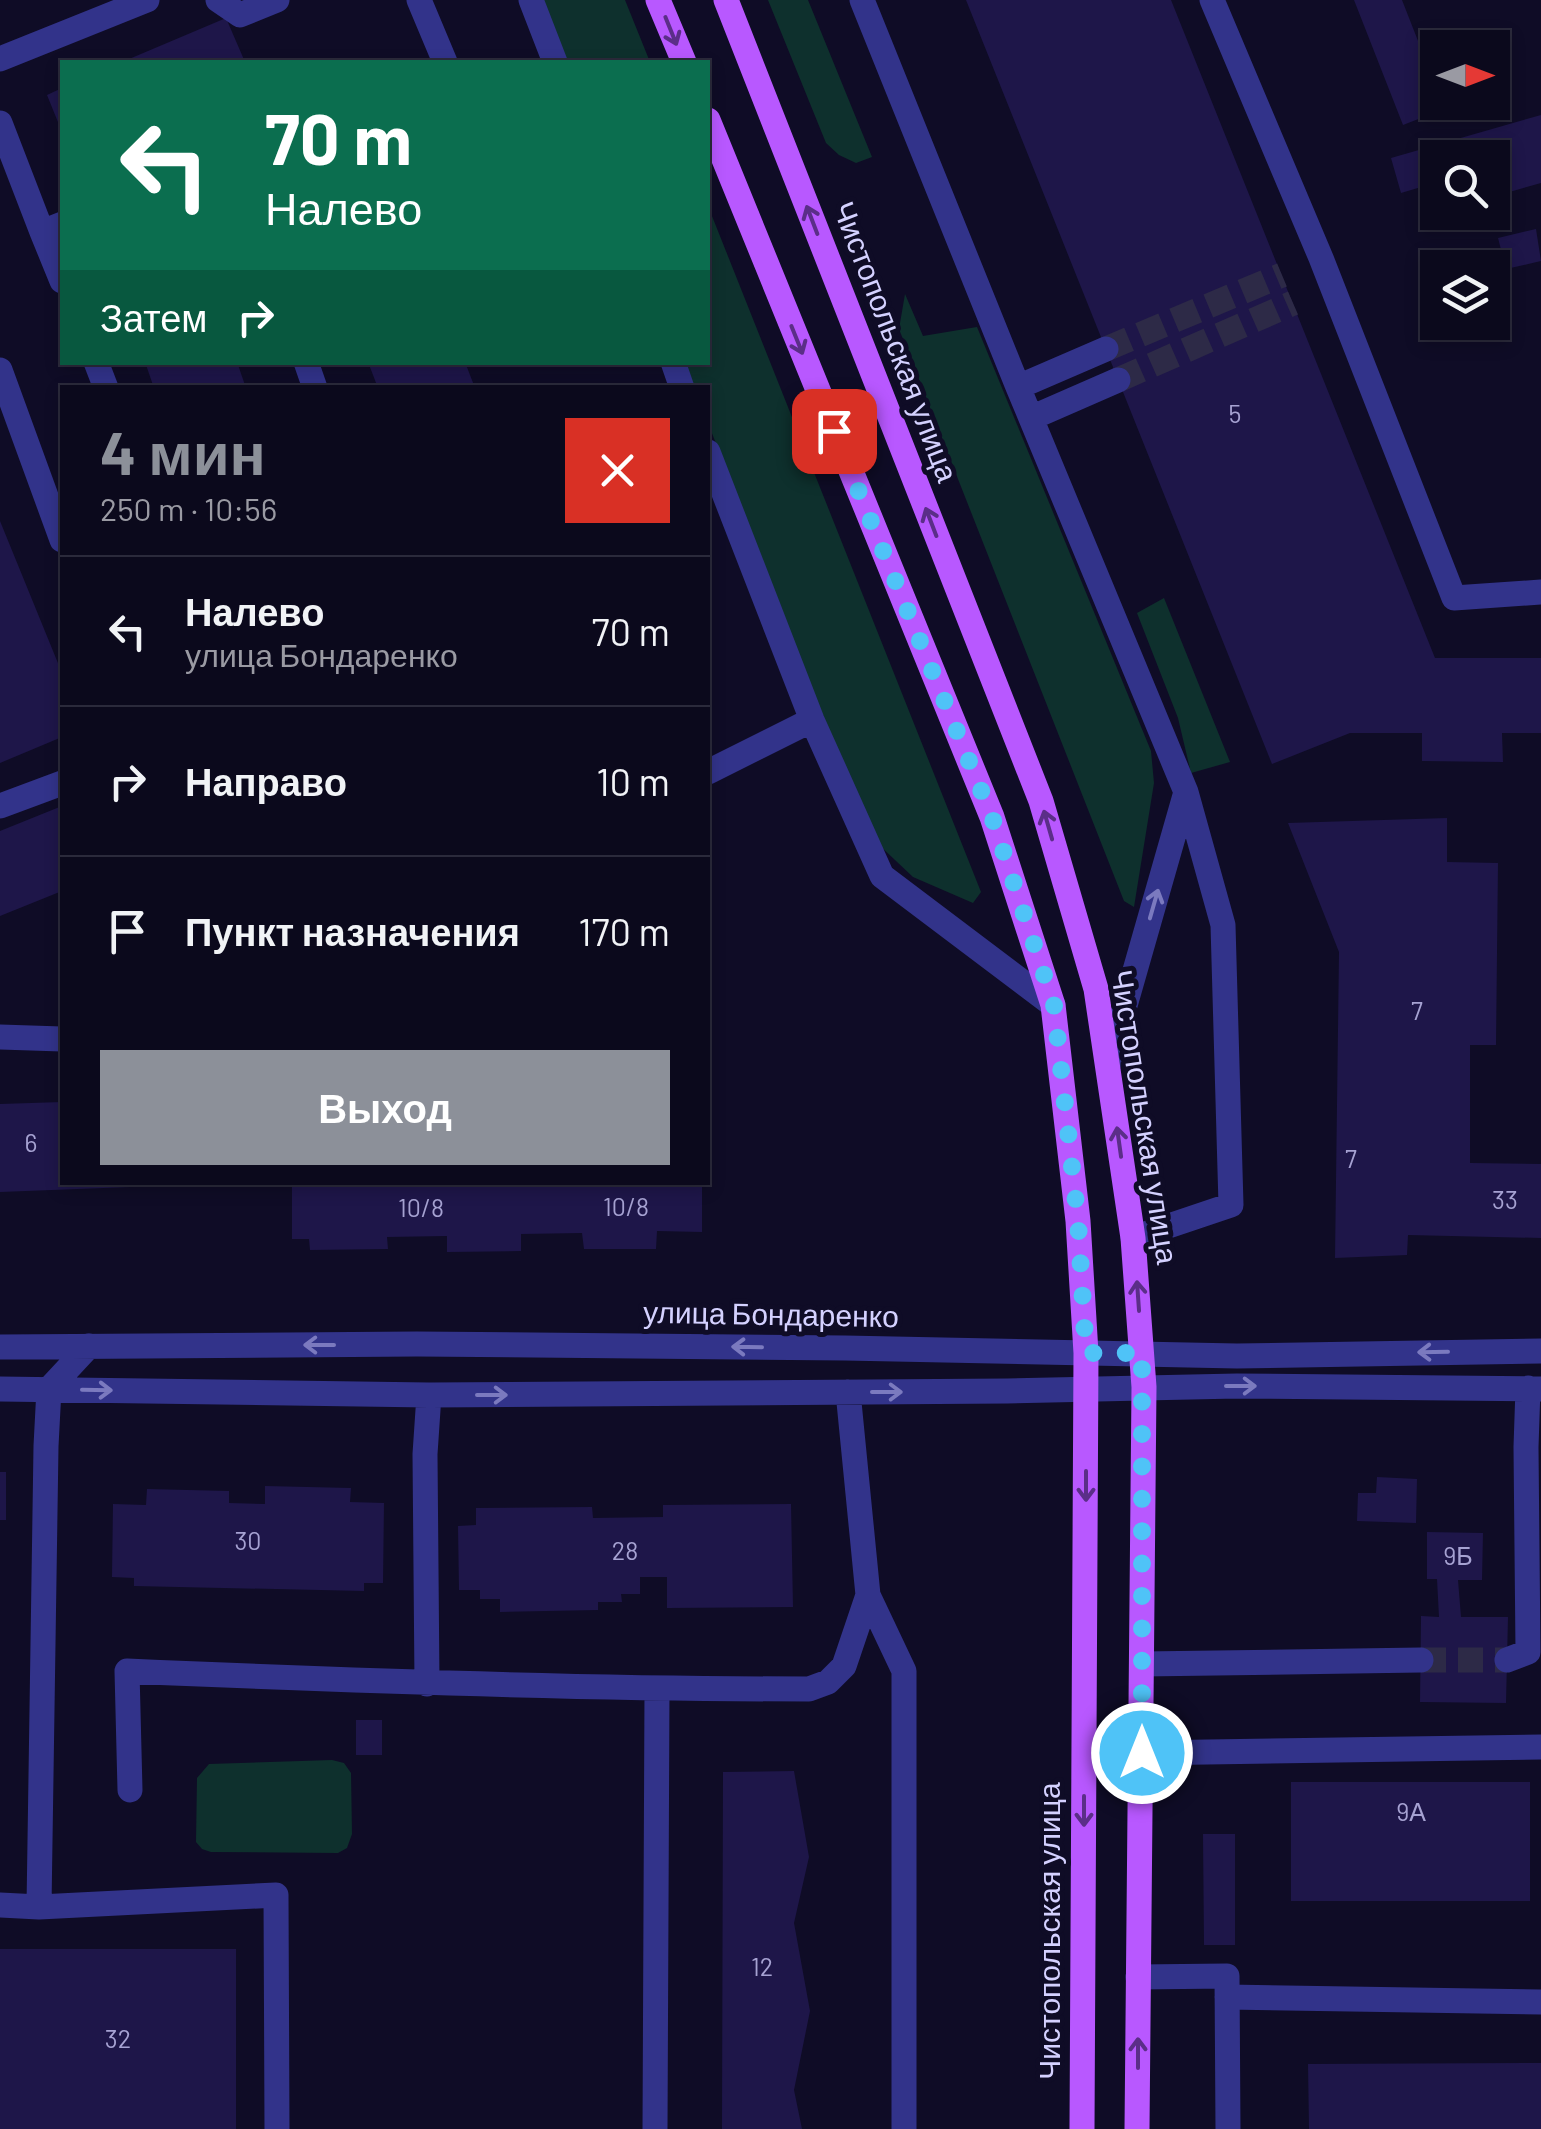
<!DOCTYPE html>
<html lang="ru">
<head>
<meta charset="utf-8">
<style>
	:root { --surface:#0b091c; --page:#141225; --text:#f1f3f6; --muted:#9a9aa3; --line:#2b2a3b; --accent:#8c9099 }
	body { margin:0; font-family:Barlow,sans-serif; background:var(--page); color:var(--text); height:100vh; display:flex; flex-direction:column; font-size:38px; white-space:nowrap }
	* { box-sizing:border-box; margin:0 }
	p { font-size:32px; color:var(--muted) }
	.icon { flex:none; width:55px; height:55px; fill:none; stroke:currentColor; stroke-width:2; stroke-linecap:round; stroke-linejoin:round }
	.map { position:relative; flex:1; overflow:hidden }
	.drawer { position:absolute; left:60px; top:385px; width:650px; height:800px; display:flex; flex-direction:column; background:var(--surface); border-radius:0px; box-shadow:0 5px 15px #0003,0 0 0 2px var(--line) }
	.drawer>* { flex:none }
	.guide { position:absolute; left:60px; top:60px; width:650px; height:305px; border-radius:0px; box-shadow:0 5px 15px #0003,0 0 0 2px var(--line); background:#0b6e4f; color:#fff; overflow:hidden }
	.needle { width:65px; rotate:90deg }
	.buttons { position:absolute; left:1420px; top:30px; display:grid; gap:20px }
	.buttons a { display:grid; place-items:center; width:90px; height:90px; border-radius:0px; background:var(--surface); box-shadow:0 5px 15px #0003,0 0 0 2px var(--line); font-size:50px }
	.pin { position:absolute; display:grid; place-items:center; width:85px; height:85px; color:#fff; margin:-42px; border-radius:20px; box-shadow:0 5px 15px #0006 }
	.me { position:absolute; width:110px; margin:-55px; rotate:0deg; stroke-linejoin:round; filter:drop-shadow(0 0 8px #0008) }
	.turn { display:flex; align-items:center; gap:35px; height:210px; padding:0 40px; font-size:45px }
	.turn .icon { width:130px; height:130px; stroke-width:2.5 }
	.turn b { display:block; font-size:70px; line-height:85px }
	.then { display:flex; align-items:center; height:95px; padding:0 40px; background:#0003; gap:20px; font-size:38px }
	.round { display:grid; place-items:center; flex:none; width:105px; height:105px; border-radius:0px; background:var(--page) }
	.head { display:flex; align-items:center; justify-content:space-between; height:170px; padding:0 40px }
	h1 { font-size:60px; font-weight:700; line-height:75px; color:var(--accent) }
	.cta { display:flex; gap:20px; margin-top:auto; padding:20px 40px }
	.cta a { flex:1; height:115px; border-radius:0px; background:var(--accent); color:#fff; font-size:40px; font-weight:700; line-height:115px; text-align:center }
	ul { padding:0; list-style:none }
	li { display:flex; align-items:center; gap:30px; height:150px; padding:0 40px; border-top:2px solid var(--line) }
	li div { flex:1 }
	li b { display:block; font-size:38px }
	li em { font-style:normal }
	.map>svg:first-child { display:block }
</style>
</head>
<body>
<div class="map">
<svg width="1541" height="2129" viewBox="0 0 1541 2129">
	<rect width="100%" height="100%" fill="#0f0c26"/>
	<path fill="#0e302d" d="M 543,0 L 625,0 L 650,62 L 567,62 Z
		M 768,0 L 808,0 L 872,157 L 856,163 L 839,155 L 826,143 Z
		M 708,206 L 981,892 L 973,903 L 913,877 L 877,843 L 852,794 L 708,423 L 708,388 L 694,387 L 684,363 L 708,362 Z
		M 905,294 L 923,336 L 977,327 L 1151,751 L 1154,783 L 1134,907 L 1124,901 L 899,329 Z
		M 1164,598 L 1230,762 L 1191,773 L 1178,718 L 1137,613 Z
		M 332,1760 L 344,1763 L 351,1773 L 352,1834 L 347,1848 L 338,1853 L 211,1852 L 202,1849 L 196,1842 L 197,1778 L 209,1764 Z"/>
	<path fill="#1e1649" d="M 966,0 L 1171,0 L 1435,658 L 1541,658 L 1541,733 L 1502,733 L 1503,762 L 1422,761 L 1422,733 L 1350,733 L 1272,764 Z
		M 1354,0 L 1402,0 L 1438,92 L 1438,102 L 1442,102 L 1444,109 L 1403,125 Z
		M 226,18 L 245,62 L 122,62 Z
		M 62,88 L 62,132 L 47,95 Z
		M 1541,115 L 1541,183 L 1492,197 L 1492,158 L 1438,158 L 1438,182 L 1401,193 L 1391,158 Z
		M 1536,229 L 1541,261 L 1506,269 L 1498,238 Z
		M 145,362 L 237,362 L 246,388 L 154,388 Z
		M 368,362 L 465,362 L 475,388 L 378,388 Z
		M 0,521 L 62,673 L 62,737 L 0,763 Z
		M 62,806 L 62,891 L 0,916 L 0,831 Z
		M 1447,818 L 1447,862 L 1498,863 L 1496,1045 L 1470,1045 L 1470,1163 L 1541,1164 L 1541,1238 L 1408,1235 L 1407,1255 L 1335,1258 L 1339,952 L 1288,823 Z
		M 62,1102 L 62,1182 L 156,1182 L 156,1186 L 0,1192 L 0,1104 Z
		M 292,1182 L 702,1182 L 702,1232 L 657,1231 L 656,1249 L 584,1249 L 582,1233 L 521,1234 L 521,1251 L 447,1252 L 447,1236 L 387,1237 L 388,1249 L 310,1250 L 309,1239 L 292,1239 Z
		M 0,1472 L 6,1472 L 6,1520 L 0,1520 Z
		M 1377,1477 L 1417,1479 L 1416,1523 L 1357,1521 L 1358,1493 L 1376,1493 Z
		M 265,1486 L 351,1488 L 350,1502 L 384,1503 L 383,1583 L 364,1583 L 364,1591 L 134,1586 L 134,1578 L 112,1577 L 113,1504 L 146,1505 L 147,1489 L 229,1491 L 229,1503 L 265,1504 Z
		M 791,1504 L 793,1607 L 667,1608 L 667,1577 L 640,1577 L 640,1594 L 621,1594 L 622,1602 L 598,1602 L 598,1610 L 500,1612 L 500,1599 L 480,1599 L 480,1590 L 459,1590 L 458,1526 L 476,1525 L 476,1508 L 592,1507 L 593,1518 L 663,1517 L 663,1505 Z
		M 1427,1532 L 1483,1533 L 1482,1580 L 1458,1580 L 1461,1617 L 1508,1617 L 1506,1703 L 1420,1702 L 1421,1616 L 1439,1617 L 1437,1579 L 1427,1579 Z
		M 356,1720 L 382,1720 L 382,1755 L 356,1755 Z
		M 794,1771 L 809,1857 L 794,1923 L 810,2011 L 794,2090 L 802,2129 L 722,2129 L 723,1772 Z
		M 1291,1782 L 1530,1782 L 1530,1901 L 1291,1901 Z
		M 1203,1834 L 1235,1834 L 1235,1945 L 1204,1945 Z
		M 0,1949 L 236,1949 L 236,2129 L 0,2129 Z
		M 1541,2063 L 1541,2129 L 1309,2129 L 1308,2064 Z"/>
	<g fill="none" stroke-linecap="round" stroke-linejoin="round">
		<path stroke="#2d2a47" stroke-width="25" stroke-dasharray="25 12" stroke-linecap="butt" d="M 1106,349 L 1282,275
			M 1118,380 L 1293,303
			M 1421,1660 L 1507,1660"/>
		<path stroke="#32338a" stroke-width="25" d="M 218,0 L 240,15 L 277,0
			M 419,0 L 445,62
			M 531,0 L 555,62
			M 862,0 L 1018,387 L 1186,792 L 1223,925 L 1231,1205 L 1133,1238
			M 1212,0 L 1321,258 L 1454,598 L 1541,592
			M 0,59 L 147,0
			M 0,123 L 42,232 L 62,224
			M 42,232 L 62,281
			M 96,362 L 106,388
			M 306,362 L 315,388
			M 673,362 L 682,388
			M 0,370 L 62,540
			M 1018,387 L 1106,349
			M 1031,418 L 1118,380
			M 708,452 L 812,720 L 882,876 L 1053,1005
			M 708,772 L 812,720
			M 0,806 L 62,783
			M 0,1037 L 62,1039
			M 1108,1065 L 1186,792
			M 89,1346 L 49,1389 L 46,1446 L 39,1907 L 276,1895 L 277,2129
			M 0,1347 L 417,1344 L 845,1348 L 1237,1356 L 1541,1351
			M 0,1389 L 429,1395 L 1007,1391 L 1237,1386 L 1541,1389
			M 868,1595 L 904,1671 L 904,2129
			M 1507,1660 L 1528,1652 L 1526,1447 L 1528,1388
			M 1142,1664 L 1421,1660
			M 427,1684 L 425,1454 L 429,1395
			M 1142,1753 L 1541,1747
			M 130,1790 L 127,1671 C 355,1681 582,1689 809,1689 L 828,1682 L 844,1666 L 868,1595 L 848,1392
			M 0,1905 L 39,1907
			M 1138,1977 L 1227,1976 L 1228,2129
			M 1227,1997 L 1541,2002
			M 655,2129 L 657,1689"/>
		<path stroke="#b858ff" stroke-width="25" d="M 658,0 L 684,62
			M 726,0 L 1041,801 L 1096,989 L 1133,1238 L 1144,1387 L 1137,2129
			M 708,120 L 992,817 L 1053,1005 L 1078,1221 L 1086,1353 L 1082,2129"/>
	</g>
	<defs><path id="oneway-shaft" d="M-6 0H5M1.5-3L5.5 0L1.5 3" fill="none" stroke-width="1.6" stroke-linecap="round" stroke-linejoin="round" transform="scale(2.5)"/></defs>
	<g stroke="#5b2e88">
		<use href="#oneway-shaft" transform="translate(671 31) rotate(68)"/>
		<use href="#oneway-shaft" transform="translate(812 220) rotate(-111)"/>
		<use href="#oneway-shaft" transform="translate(797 340) rotate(68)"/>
		<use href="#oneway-shaft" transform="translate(931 522) rotate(-111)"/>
		<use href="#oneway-shaft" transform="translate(1048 825) rotate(-106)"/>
		<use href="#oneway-shaft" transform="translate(1119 1142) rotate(-98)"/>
		<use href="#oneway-shaft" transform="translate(1138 1296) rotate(-94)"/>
		<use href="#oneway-shaft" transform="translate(1086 1486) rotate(90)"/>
		<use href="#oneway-shaft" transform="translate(1084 1811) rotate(90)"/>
		<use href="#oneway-shaft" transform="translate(1138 2053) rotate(-90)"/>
	</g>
	<g stroke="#7b7abf">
		<use href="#oneway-shaft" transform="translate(1154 904) rotate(-74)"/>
		<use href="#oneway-shaft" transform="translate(319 1345) rotate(180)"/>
		<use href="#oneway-shaft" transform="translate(747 1347) rotate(-179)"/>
		<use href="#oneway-shaft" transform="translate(1433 1352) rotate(179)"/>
		<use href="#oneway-shaft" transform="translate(1241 1386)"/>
		<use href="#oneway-shaft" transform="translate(97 1390) rotate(1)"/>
		<use href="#oneway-shaft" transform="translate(887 1392)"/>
		<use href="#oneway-shaft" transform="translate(492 1395)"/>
	</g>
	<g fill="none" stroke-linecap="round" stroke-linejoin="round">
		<path stroke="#4fc3f7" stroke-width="18" stroke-dasharray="0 32.4" d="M 834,431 L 992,817 L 1054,1005 L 1078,1221 L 1086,1353 L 1142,1353 L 1142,1753"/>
	</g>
	<g text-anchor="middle" stroke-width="10" stroke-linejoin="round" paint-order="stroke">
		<g font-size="25" fill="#a6a2d2">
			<text x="1235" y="423">5</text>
			<text x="1417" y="1020">7</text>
			<text x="31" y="1152">6</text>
			<text x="1351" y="1168">7</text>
			<text x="1505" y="1209">33</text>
			<text x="626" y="1216">10/8</text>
			<text x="421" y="1217">10/8</text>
			<text x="248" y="1550">30</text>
			<text x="625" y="1560">28</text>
			<text x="1458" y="1565">9Б</text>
			<text x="1411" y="1821">9А</text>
			<text x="762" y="1976">12</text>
			<text x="118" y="2048">32</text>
		</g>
		<g font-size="30" fill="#d4d1ff" stroke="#0f0c26">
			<text transform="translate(895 342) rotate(69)" y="10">Чистопольская улица</text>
			<text transform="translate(1144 1117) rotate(81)" y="10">Чистопольская улица</text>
			<text transform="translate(771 1315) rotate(1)" y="10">улица Бондаренко</text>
			<text transform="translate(1050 1931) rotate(-90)" y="10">Чистопольская улица</text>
		</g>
	</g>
</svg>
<div class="buttons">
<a><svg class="needle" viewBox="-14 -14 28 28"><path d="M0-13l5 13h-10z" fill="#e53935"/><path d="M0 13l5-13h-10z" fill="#9a9aa3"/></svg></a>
<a><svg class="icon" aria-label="search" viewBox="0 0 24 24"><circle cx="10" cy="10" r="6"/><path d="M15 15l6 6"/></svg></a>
<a><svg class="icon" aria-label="layers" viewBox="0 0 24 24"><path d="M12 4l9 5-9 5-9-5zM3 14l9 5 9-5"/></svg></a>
</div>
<div class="pin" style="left:834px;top:431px;background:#d93025"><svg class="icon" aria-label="arrive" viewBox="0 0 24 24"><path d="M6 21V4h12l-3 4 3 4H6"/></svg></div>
<svg class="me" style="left:1142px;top:1753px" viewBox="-20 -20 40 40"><circle r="17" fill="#4fc3f7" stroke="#fff" stroke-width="3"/><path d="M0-11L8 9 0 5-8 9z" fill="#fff"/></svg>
<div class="guide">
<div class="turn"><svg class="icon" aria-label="left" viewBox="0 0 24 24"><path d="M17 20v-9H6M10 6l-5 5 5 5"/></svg><div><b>70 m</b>Налево</div></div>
<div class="then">Затем<svg class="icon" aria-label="right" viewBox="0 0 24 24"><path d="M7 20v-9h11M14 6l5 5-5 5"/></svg></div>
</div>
<section class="drawer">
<div class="head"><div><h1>4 мин</h1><p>250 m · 10:56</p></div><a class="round" style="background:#d93025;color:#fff"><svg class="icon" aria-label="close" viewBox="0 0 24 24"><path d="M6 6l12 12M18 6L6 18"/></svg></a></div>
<ul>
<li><svg class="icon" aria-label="left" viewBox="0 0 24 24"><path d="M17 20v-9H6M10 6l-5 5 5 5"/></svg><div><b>Налево</b><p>улица Бондаренко</p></div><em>70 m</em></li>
<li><svg class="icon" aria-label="right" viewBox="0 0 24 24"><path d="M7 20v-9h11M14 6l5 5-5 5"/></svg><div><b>Направо</b></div><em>10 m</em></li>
<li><svg class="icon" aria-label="arrive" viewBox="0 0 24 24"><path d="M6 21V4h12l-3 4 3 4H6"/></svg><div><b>Пункт назначения</b></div><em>170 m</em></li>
</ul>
<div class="cta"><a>Выход</a></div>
</section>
</div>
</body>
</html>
